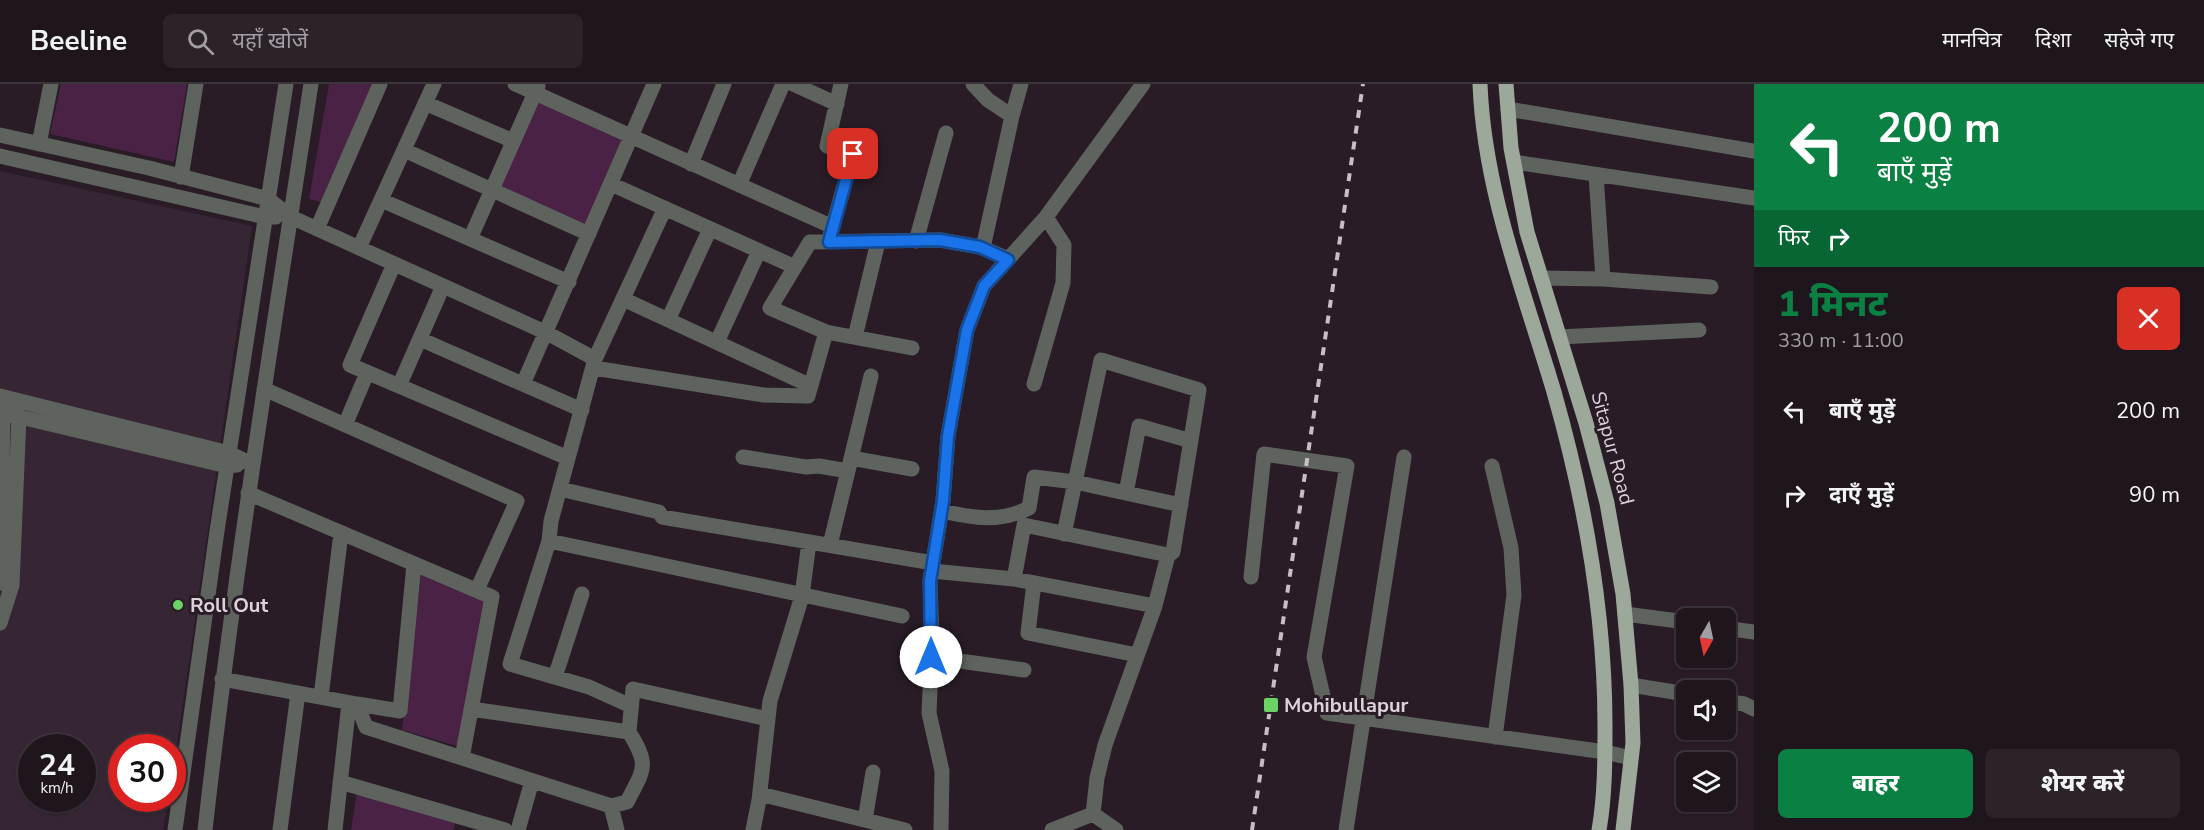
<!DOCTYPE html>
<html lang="hi">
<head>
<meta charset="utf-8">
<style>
	:root { --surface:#1f151d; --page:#2c222a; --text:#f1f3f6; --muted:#a19fa4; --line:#3c343b; --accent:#0b8043 }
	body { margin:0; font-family:"Nunito Sans","Noto Sans Devanagari",sans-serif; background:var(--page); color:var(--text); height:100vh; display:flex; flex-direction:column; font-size:22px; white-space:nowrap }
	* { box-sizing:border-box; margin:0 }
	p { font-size:20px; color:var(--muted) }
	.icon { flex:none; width:33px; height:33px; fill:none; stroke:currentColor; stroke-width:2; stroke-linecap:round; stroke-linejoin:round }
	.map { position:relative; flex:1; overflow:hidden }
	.details { display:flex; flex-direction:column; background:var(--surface); width:450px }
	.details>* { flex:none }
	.hud { background:#0b8043; color:#fff; overflow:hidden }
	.needle { width:39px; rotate:189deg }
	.controls { position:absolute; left:1676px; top:524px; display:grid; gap:12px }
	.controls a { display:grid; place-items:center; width:60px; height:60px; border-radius:9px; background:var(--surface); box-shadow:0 2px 4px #0004,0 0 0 2px var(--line); font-size:30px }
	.speed { position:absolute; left:18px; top:650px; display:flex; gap:12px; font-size:30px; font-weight:700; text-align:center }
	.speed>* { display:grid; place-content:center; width:78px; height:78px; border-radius:50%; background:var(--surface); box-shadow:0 2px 4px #0004,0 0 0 2px var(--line); line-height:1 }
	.speed small { font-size:15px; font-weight:400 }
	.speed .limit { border:9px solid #d22; background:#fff; color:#111 }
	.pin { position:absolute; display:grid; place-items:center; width:51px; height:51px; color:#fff; margin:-26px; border-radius:12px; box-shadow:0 3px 9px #0006 }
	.me { position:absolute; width:66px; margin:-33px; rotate:0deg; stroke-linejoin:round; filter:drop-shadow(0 0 4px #0008) }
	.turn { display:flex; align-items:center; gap:21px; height:126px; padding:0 24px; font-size:27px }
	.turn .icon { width:78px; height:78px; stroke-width:2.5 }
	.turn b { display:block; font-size:42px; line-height:51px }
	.then { display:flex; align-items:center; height:57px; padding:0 24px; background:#0003; gap:12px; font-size:22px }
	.round { display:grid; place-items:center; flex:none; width:63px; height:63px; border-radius:9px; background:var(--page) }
	.overview { display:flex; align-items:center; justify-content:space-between; height:102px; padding:0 24px }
	h1 { font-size:36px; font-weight:800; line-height:45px; color:var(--accent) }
	.action { display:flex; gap:12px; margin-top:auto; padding:12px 24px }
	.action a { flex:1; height:69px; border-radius:9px; background:var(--accent); color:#fff; font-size:24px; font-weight:800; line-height:69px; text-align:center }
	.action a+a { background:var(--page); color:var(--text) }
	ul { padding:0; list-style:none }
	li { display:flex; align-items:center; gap:18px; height:84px; padding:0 24px }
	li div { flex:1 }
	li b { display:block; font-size:22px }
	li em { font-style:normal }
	header { display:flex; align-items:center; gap:36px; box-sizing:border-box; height:84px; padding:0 30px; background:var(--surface); border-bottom:2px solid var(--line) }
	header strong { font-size:28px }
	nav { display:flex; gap:33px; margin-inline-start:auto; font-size:21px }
	.search { width:420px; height:54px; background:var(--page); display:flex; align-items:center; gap:15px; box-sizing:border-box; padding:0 21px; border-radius:9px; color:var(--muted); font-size:22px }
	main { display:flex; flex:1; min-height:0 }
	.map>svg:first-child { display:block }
</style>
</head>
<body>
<header>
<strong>Beeline</strong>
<div class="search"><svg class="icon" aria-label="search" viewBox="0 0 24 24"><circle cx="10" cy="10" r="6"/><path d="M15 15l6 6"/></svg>यहाँ खोजें</div>
<nav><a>मानचित्र</a><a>दिशा</a><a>सहेजे गए</a></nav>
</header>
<main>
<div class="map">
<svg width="1754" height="746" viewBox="0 0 1754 746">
	<rect width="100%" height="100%" fill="#291c27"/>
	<path fill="#362634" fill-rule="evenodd" d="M 0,87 L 252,142 L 173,688 L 172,663 L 122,663 L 122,714 L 168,714 L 163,746 L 0,746 ZM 32,663 L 82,663 L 82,714 L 32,714 Z"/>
	<path fill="#492246" d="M 61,0 L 187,0 L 174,78 L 50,50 Z
		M 329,0 L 372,0 L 321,118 L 309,115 Z
		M 538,16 L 624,56 L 584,142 L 498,103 Z
		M 421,491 L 485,518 L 457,662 L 402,646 Z
		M 357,709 L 455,739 L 453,746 L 351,746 Z"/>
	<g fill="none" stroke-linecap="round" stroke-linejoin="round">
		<path stroke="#5e645d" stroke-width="15" d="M 515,0 L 833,143
			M 793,0 L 837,20
			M 973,0 L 988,16 L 1012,32
			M 425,19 L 513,57
			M 1508,25 L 1754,67
			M 0,51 L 149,84 L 268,115 L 291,133 L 547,249 L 595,275
			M 39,60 L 51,0
			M 404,66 L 589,150
			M 0,72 L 265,133 L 276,133
			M 1514,78 L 1754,114
			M 691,80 L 724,0
			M 181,93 L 196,0
			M 611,100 L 795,183
			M 739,101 L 783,0
			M 381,116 L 569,198
			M 317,145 L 380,0
			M 830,152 L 853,70 L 827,62 L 841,0
			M 470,155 L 538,2
			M 916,157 L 946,49
			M 359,164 L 434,0
			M 983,164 L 1012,32 L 1021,0
			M 394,180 L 350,281 L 568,374
			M 1541,194 L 1603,195 L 1596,91
			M 1603,195 L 1711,203
			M 623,215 L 811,302
			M 668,236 L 710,145
			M 855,253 L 878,158
			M 1559,253 L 1699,246
			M 420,255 L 582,326
			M 717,258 L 759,167
			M 912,264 L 826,248 L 770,224 L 810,158 L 940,156 L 980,163 L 1008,175
			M 594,284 L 764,311 L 808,312 L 826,248
			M 523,300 L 654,0
			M 1034,300 L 1063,199 L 1064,161 L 1046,133
			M 399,302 L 443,202
			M 264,305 L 517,417 L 477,506
			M 0,312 L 229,369 L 252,380
			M 0,328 L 227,382 L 237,381
			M 345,341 L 367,289
			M 743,373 L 806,383 L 819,382 L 848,387
			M 851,374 L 912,385
			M 1492,382 L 1511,464 L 1514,511 L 1495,653
			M 560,405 L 659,428 L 662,433 L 933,479
			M 248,409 L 492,513 L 462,674
			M 1126,409 L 1139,342 L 1191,357
			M 942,427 C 973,434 999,439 1029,424 L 1034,393 L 1075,398 L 1181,421
			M 1064,450 L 1101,276 L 1199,306 L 1173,468 L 1168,471 L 1155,522 L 1105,661 L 1097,694 L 1093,730
			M 549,457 L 902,532
			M 830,461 L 871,292
			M 932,487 L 1014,495 L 1155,522
			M 1251,493 L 1264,370 L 1347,382 L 1314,573 L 1327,629 L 1605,668 L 1631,674
			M 1014,495 L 1024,441 L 1168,471
			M 0,499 L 3,328 L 9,321
			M 1034,499 L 1028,549 L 1137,571
			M 1625,530 L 1686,538
			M 0,539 L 12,501 L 19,332 L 16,324
			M 1725,544 L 1754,548
			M 931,573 L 1024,586
			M 555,593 L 582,510
			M 222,595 L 357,620 L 366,643 L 611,722 L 617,746
			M 1631,601 L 1686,610
			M 321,613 L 341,449
			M 1725,617 L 1744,620 L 1754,625
			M 357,620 L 400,627 L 414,480
			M 631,622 L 589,603 L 510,580 L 549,457 L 551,437 L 595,275 L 665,124
			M 471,625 L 629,648 C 650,682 644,685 627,718 L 611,722
			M 629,648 L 633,605 L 768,635
			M 340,698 L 505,746
			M 760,710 L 905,746
			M 865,736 L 873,688
			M 175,746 L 217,447 L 286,0
			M 205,746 C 233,496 273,248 311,0
			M 280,746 L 298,609
			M 335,746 L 349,619
			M 518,746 L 532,697
			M 753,746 L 759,716 L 770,617 L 802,512 L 809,458
			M 941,746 L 942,687 L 929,629 L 932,560 L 930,497 L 943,417 L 948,352 L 967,246 L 984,202 L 1046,133 L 1143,0
			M 1052,746 L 1093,730 L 1116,746
			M 1346,746 L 1404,373"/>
		<path stroke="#9ba89a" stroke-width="15" d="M 1480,0 C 1484,106 1524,207 1554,308 C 1585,417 1605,528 1605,642 C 1605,676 1605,712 1599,746
			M 1506,0 L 1511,64 L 1527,148 L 1586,339 L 1607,419 L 1623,510 L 1631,601 L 1633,659 L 1623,746"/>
		<path stroke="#c8bec6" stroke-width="4" stroke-dasharray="8 8" stroke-linecap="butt" d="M 1252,746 L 1363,0"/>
	</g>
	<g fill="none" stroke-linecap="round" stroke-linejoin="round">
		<g stroke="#114b97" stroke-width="15">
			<path id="route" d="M 853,70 L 829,158 L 940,156 L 980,163 L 1008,176 L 984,202 L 967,246 L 948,352 L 943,417 L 930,497 L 931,573"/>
		</g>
		<use href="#route" stroke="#1a73e8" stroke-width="10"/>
	</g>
	<g fill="#6ad363" stroke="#291c27" stroke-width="2">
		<circle cx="178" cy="521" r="6"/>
		<rect x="1263" y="613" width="16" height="16" rx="3"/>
	</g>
	<g text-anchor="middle" stroke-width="6" stroke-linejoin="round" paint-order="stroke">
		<g font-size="20" fill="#dcd3da" stroke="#291c27">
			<text transform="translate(1613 364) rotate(75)" y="7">Sitapur Road</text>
		</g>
		<g font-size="20" font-weight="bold" fill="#dcd3da" stroke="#291c27" text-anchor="start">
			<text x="190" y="528">Roll Out</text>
			<text x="1284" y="628">Mohibullapur</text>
		</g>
	</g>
</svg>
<div class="controls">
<a><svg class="needle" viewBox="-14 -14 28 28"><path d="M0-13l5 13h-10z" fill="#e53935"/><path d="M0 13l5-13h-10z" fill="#a19fa4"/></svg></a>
<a><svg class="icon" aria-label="sound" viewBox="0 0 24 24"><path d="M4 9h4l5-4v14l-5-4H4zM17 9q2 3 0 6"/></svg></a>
<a><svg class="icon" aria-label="layers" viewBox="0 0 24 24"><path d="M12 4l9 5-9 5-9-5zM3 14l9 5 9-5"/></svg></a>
</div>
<div class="speed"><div>24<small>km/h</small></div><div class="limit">30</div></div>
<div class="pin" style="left:853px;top:70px;background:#d93025"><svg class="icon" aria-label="arrive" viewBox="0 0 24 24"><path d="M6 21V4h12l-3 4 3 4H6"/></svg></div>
<svg class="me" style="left:931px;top:573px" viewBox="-20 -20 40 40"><circle r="19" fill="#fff"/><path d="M0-13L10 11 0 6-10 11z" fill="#1a73e8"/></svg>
</div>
<section class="details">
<div class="hud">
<div class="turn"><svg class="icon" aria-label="left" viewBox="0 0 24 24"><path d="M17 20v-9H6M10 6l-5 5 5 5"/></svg><div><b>200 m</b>बाएँ मुड़ें</div></div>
<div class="then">फिर<svg class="icon" aria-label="right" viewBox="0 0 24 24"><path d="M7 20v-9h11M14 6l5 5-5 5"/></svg></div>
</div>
<div class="overview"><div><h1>1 मिनट</h1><p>330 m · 11:00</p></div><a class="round" style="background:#d93025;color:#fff"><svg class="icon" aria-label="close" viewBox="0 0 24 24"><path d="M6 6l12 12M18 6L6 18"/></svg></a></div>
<ul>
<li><svg class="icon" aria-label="left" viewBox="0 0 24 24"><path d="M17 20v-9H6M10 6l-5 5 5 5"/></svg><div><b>बाएँ मुड़ें</b></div><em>200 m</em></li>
<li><svg class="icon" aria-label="right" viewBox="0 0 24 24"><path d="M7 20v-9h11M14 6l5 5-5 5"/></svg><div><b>दाएँ मुड़ें</b></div><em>90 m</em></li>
</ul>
<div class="action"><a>बाहर</a><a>शेयर करें</a></div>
</section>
</main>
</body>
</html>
